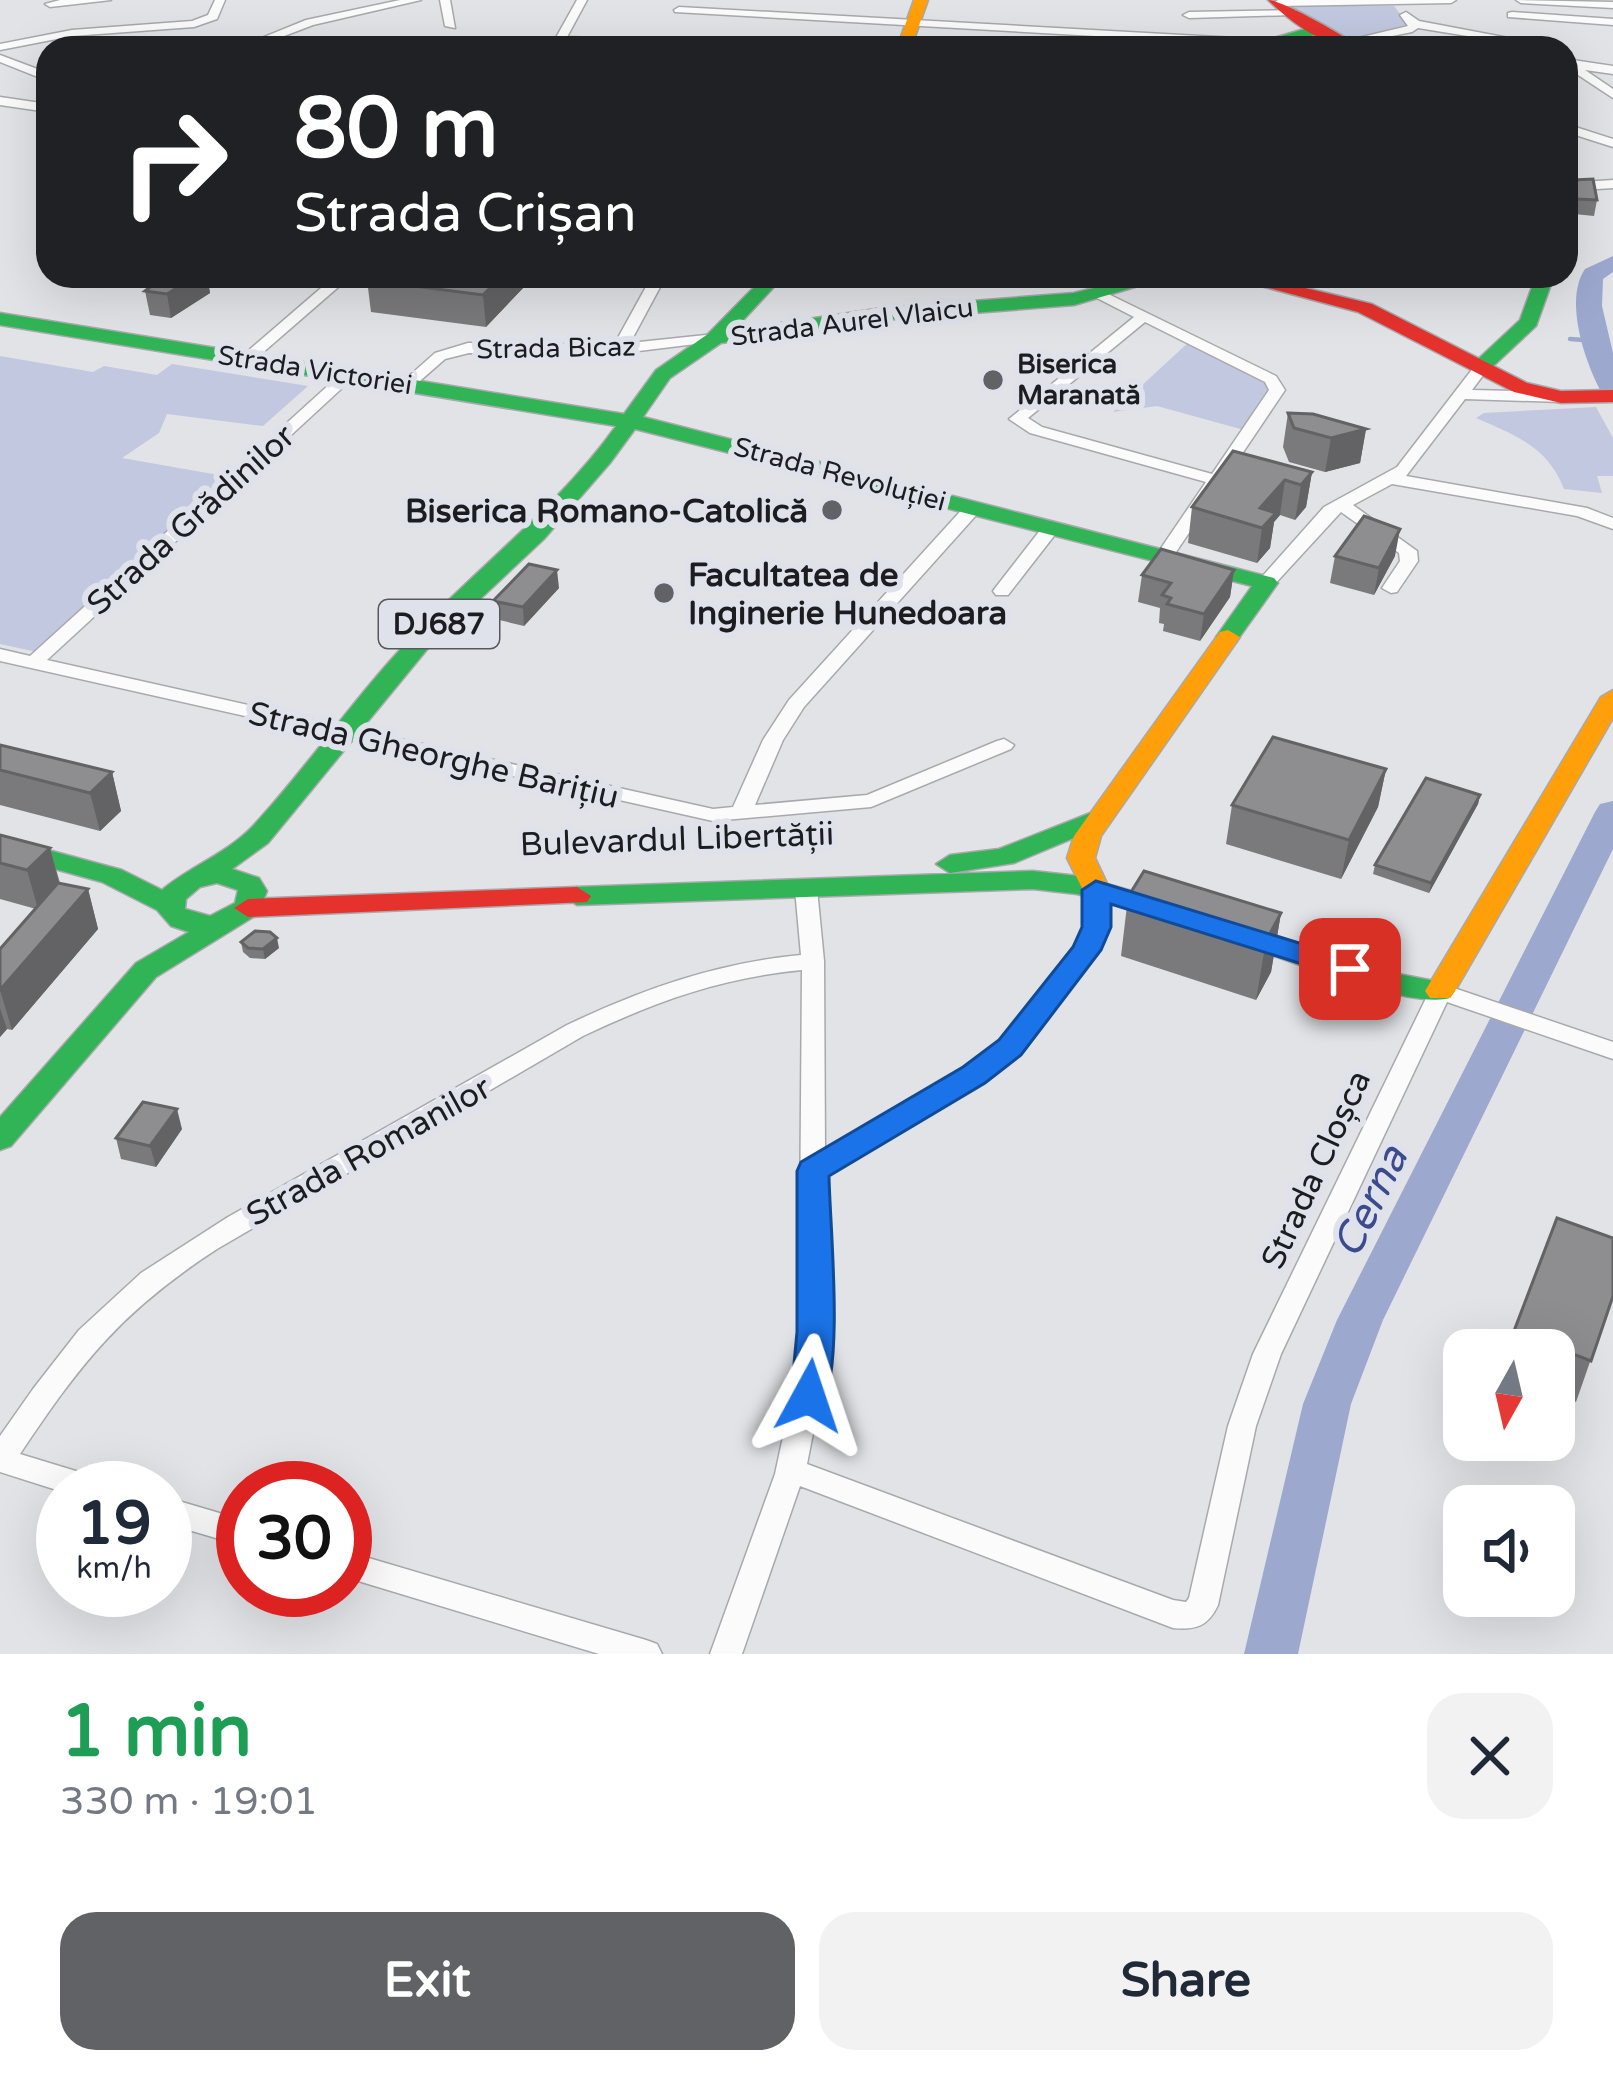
<!DOCTYPE html>
<html lang="en">
<head>
<meta charset="utf-8">
<style>
	:root { --surface:#fff; --page:#f2f2f3; --text:#1f2937; --muted:#747a83; --accent:#616266 }
	body { margin:0; font-family:"Varela Round",sans-serif; background:var(--page); color:var(--text); height:100vh; display:flex; flex-direction:column; font-size:45px; white-space:nowrap }
	* { box-sizing:border-box; margin:0 }
	p { font-size:39px; color:var(--muted) }
	.icon { flex:none; width:66px; height:66px; fill:none; stroke:currentColor; stroke-width:2; stroke-linecap:round; stroke-linejoin:round }
	.map { position:relative; height:1654px; overflow:hidden }
	.drawer { display:flex; flex-direction:column; background:var(--surface); flex:1 }
	.drawer>* { flex:none }
	.guide { position:absolute; left:36px; top:36px; width:1542px; height:252px; border-radius:36px; box-shadow:0 12px 48px #0002; background:#202124; color:#fff; overflow:hidden }
	.needle { width:78px; rotate:188deg }
	.buttons { position:absolute; left:1443px; top:1329px; display:grid; gap:24px }
	.buttons a { display:grid; place-items:center; width:132px; height:132px; border-radius:24px; background:var(--surface); box-shadow:0 12px 48px #0002; font-size:60px }
	.speed { position:absolute; left:36px; top:1461px; display:flex; gap:24px; font-size:60px; font-weight:700; text-align:center }
	.speed>* { display:grid; place-content:center; width:156px; height:156px; border-radius:50%; background:var(--surface); box-shadow:0 12px 48px #0002; line-height:1 }
	.speed small { font-size:30px; font-weight:400 }
	.speed .limit { border:18px solid #d22; background:#fff; color:#111 }
	.pin { position:absolute; display:grid; place-items:center; width:102px; height:102px; color:#fff; margin:-51px; border-radius:24px; box-shadow:0 6px 18px #0006 }
	.me { position:absolute; width:132px; margin:-66px; rotate:5deg; stroke-linejoin:round; filter:drop-shadow(0 0 9px #0008) }
	.turn { display:flex; align-items:center; gap:42px; height:252px; padding:0 60px; font-size:54px }
	.turn .icon { width:156px; height:156px; stroke-width:2.5 }
	.turn b { display:block; font-size:84px; line-height:102px }
	.round { display:grid; place-items:center; flex:none; width:126px; height:126px; border-radius:36px; background:var(--page) }
	.head { display:flex; align-items:center; justify-content:space-between; height:204px; padding:0 60px }
	h1 { font-size:72px; font-weight:700; line-height:90px; color:#1e9e55 }
	.cta { display:flex; gap:24px; margin-top:auto; padding:24px 60px }
	.cta a { flex:1; height:138px; border-radius:36px; background:var(--accent); color:#fff; font-size:48px; font-weight:700; line-height:138px; text-align:center }
	.cta a+a { background:var(--page); color:var(--text) }
	.map>svg:first-child { display:block }
</style>
</head>
<body>
<div class="map">
<svg width="1613" height="1654" viewBox="0 0 1613 1654">
	<rect width="100%" height="100%" fill="#e2e3e7"/>
	<path fill="#c1c8df" d="M 1288,5 L 1394,6 L 1408,24 L 1345,41 Z
		M 1190,341 L 1266,384 L 1268,396 L 1244,430 L 1157,406 L 1113,412 Z
		M 0,356 L 93,372 L 104,366 L 157,375 L 172,364 L 308,386 L 263,426 L 167,414 L 159,433 L 122,458 L 230,477 L 37,652 L 0,644 Z
		M 1596,407 L 1613,438 L 1613,476 L 1597,476 L 1602,493 L 1564,489 C 1548,447 1515,435 1476,418 L 1484,413 Z"/>
	<g fill="none" stroke-linecap="round" stroke-linejoin="round">
		<path stroke="#9da8cf" stroke-width="4.5" d="M 1570,339 L 1597,341"/>
		<path fill="#9da8cf" fill-rule="evenodd" d="M 1613,256 L 1613,272 L 1603,279 L 1602,306 L 1613,353 L 1613,399 L 1604,397 C 1586,366 1563,301 1585,269 Z
			M 1613,801 L 1613,849 L 1383,1320 L 1351,1404 L 1298,1654 L 1244,1654 L 1303,1404 L 1337,1320 L 1595,812 L 1600,804 Z"/>
		<g stroke="#a8a9ac" stroke-width="3">
			<path id="street" d="M 60,0 L 111,0 L 50,7 L 45,4 Z
				M 215,0 L 225,0 L 217,19 L 194,27 L 72,36 L 0,50 L 0,44 L 72,30 L 192,21 L 208,15 Z
				M 400,0 L 421,0 L 313,25 L 253,48 L 237,48 L 306,20 Z
				M 440,0 L 450,0 L 455,28 L 445,26 Z
				M 577,0 L 587,0 L 567,37 L 762,44 L 768,47 L 564,44 L 561,48 L 458,48 L 464,45 L 553,43 Z
				M 1278,0 L 1456,0 L 1451,3 L 1279,6 L 1274,3 Z
				M 1516,0 L 1613,2 L 1613,8 L 1521,3 Z
				M 679,7 L 1272,40 L 1278,43 L 1272,46 L 675,12 L 674,10 Z
				M 1296,10 L 1296,14 L 1292,15 L 1189,18 L 1183,15 L 1189,12 Z
				M 1406,12 L 1419,21 L 1535,43 L 1529,46 L 1418,28 L 1412,32 L 1343,46 L 1337,43 L 1408,26 L 1400,15 Z
				M 1512,12 L 1613,19 L 1613,25 L 1508,17 L 1508,13 Z
				M 0,55 L 48,73 L 48,81 L 0,62 Z
				M 1566,59 L 1613,66 L 1613,74 L 1585,70 L 1613,89 L 1613,98 L 1566,67 Z
				M 0,97 L 48,104 L 48,112 L 0,105 Z
				M 1566,124 L 1613,139 L 1613,147 L 1566,132 Z
				M 1613,180 L 1613,188 L 1566,191 L 1566,183 Z
				M 335,276 L 351,276 L 252,362 L 242,362 L 242,356 Z
				M 652,276 L 666,276 L 630,343 L 715,334 L 720,335 L 720,341 L 598,356 L 469,353 L 445,359 L 413,387 L 403,387 L 400,384 L 435,353 L 468,343 L 614,345 Z
				M 1100,290 L 1276,376 L 1285,390 L 1170,561 L 1164,562 L 1155,557 L 1206,482 L 1030,433 L 1009,419 L 1134,317 L 1095,297 L 1093,294 ZM 1145,322 L 1265,382 L 1269,390 L 1212,474 L 1042,427 L 1028,418 Z
				M 1482,361 L 1490,366 L 1472,390 L 1561,392 L 1569,397 L 1561,402 L 1465,399 L 1406,476 L 1587,508 L 1613,518 L 1613,529 L 1577,516 L 1392,484 L 1353,505 L 1417,551 L 1418,561 L 1397,592 L 1391,593 L 1382,588 L 1400,561 L 1399,553 L 1341,512 L 1272,587 L 1260,587 L 1257,583 L 1260,579 L 1324,507 L 1397,467 L 1477,363 Z
				M 348,370 L 353,372 L 353,378 L 47,660 L 713,809 L 733,807 L 763,740 L 789,700 L 967,504 L 973,503 L 982,508 L 979,512 L 804,707 L 783,740 L 755,805 L 867,795 L 997,741 L 1004,739 L 1014,745 L 1011,749 L 871,807 L 713,821 L 0,661 L 0,649 L 30,656 L 343,372 Z
				M 1051,523 L 1060,528 L 1057,532 L 1008,595 L 996,595 L 993,591 L 996,587 L 1045,524 Z
				M 806,882 L 817,889 L 824,961 L 825,1152 L 965,1069 L 1002,1042 L 1076,947 L 1086,927 L 1085,890 L 1088,885 L 1104,885 L 1107,890 L 1108,927 L 1097,950 L 1018,1054 L 983,1081 L 826,1175 L 827,1362 L 807,1464 L 1173,1600 L 1186,1602 L 1189,1598 L 1228,1426 L 1253,1354 L 1432,986 L 1448,986 L 1613,1042 L 1613,1059 L 1447,1002 L 1281,1354 L 1256,1426 L 1218,1605 C 1208,1627 1195,1630 1173,1628 L 800,1486 L 742,1654 L 710,1654 L 775,1474 L 799,1362 L 802,970 C 720,978 657,1001 583,1036 L 217,1249 C 122,1311 82,1361 20,1454 L 102,1479 L 107,1488 L 63,1488 L 63,1492 L 0,1472 L 0,1436 L 33,1389 L 79,1330 L 141,1273 L 228,1217 L 567,1025 C 643,989 717,963 801,955 L 795,889 Z
				M 165,1497 L 243,1520 L 243,1546 L 165,1523 Z
				M 345,1551 L 646,1640 L 657,1644 L 662,1654 L 599,1654 L 345,1577 Z"/>
		</g>
		<g stroke="#a8a9ac" stroke-width="3">
			<path id="fast" d="M 1315,26 L 1320,27 L 1320,33 L 1277,48 L 1263,48 L 1267,40 Z
				M 765,276 L 784,276 L 734,330 L 883,308 L 1074,293 L 1141,276 L 1172,276 L 1074,305 L 883,320 L 721,343 L 670,378 L 643,417 L 1274,578 L 1278,583 L 1236,642 L 1228,644 L 1216,637 L 1252,586 L 635,429 L 610,463 L 544,539 L 429,647 L 268,843 L 232,869 L 259,878 L 267,891 L 258,914 L 156,977 L 11,1146 L 0,1150 L 0,1117 L 136,963 L 189,932 L 171,926 L 157,910 L 102,882 L 0,854 L 0,837 L 122,870 L 162,890 C 189,867 226,854 252,827 C 308,767 354,697 412,637 C 480,565 558,507 616,426 L 0,325 L 0,313 L 624,414 L 656,370 L 708,334 ZM 217,883 L 238,890 L 235,903 L 210,916 L 185,909 L 186,899 L 200,887 Z
				M 1536,276 L 1554,276 L 1536,326 L 1489,370 L 1475,370 L 1475,362 L 1520,320 Z
				M 1098,810 L 1107,812 L 1111,818 L 1107,824 L 1014,863 L 950,873 L 936,864 L 950,855 L 999,849 Z
				M 1033,871 L 1078,876 L 1178,904 L 1182,910 L 1168,919 L 1077,894 L 1033,889 L 577,905 L 563,896 L 577,887 Z
				M 1236,923 L 1393,973 L 1450,984 L 1455,991 L 1450,998 C 1408,1010 1273,954 1226,939 L 1222,932 Z"/>
		</g>
		<g stroke="#a8a9ac" stroke-width="3">
			<path id="slow" d="M 914,0 L 928,0 L 911,48 L 897,48 Z
				M 1228,630 L 1240,637 L 1101,836 L 1095,858 L 1110,890 L 1096,899 L 1086,896 L 1067,858 L 1074,836 L 1220,632 Z
				M 1613,690 L 1613,718 L 1455,991 L 1450,998 L 1430,998 L 1425,991 L 1601,697 Z"/>
		</g>
		<g stroke="#a8a9ac" stroke-width="3">
			<path id="jam" d="M 1268,0 C 1283,0 1346,37 1361,48 C 1325,48 1293,24 1268,0 Z
				M 1224,276 L 1256,276 L 1372,304 L 1527,383 L 1561,391 L 1613,390 L 1613,402 L 1561,403 L 1514,392 L 1358,312 Z
				M 577,887 L 591,896 L 587,902 L 248,917 L 234,908 L 248,899 Z"/>
		</g>
		<use href="#street" fill="#fbfbfb" fill-rule="evenodd"/>
		<use href="#fast" fill="#30b455" fill-rule="evenodd"/>
		<use href="#slow" fill="#ff9f0a" fill-rule="evenodd"/>
		<use href="#jam" fill="#e5322d" fill-rule="evenodd"/>
	</g>
	<path fill="#7a7a7d" d="M 1574,180 L 1597,200 L 1594,216 L 1574,214 L 1571,195 Z
		M 164,276 L 207,276 L 210,293 L 171,318 L 150,315 L 145,291 Z
		M 372,276 L 524,276 L 525,286 L 486,327 L 371,312 L 367,280 Z
		M 1288,413 L 1366,429 L 1360,463 L 1325,472 L 1289,462 L 1283,447 Z
		M 1312,472 L 1306,507 L 1295,520 L 1280,515 L 1274,522 L 1270,548 L 1257,563 L 1188,543 L 1192,507 Z
		M 1335,556 L 1395,556 L 1374,595 L 1330,583 Z
		M 1234,570 L 1230,597 L 1200,641 L 1163,631 L 1164,624 L 1159,623 L 1160,608 L 1138,602 L 1142,575 Z
		M 559,588 L 524,626 L 495,619 L 493,601 Z
		M 0,745 L 112,772 L 121,811 L 100,831 L 0,805 Z
		M 1386,769 L 1378,807 L 1341,879 L 1226,844 L 1232,805 Z
		M 1480,795 L 1478,804 L 1429,893 L 1373,874 L 1375,865 Z
		M 0,835 L 50,848 L 60,883 L 88,889 L 98,929 L 12,1030 L 7,1029 L 0,1037 L 0,949 L 36,909 L 0,899 Z
		M 1128,897 L 1281,913 L 1271,972 L 1256,1000 L 1121,956 Z
		M 241,942 L 279,948 L 265,959 L 250,958 L 243,952 Z
		M 182,1129 L 156,1167 L 121,1159 L 116,1138 Z
		M 1613,1296 L 1576,1402 L 1554,1393 L 1554,1350 L 1508,1350 L 1514,1331 Z"/>
	<path fill="#636366" d="M 196,276 L 207,276 L 210,293 L 171,318 L 167,294 Z
		M 502,276 L 524,276 L 525,286 L 486,327 L 483,295 Z
		M 1366,429 L 1360,463 L 1325,472 L 1331,438 Z
		M 1312,472 L 1306,507 L 1295,520 L 1301,485 Z
		M 1285,480 L 1280,515 L 1274,522 L 1270,548 L 1257,563 L 1262,528 L 1260,508 Z
		M 1400,529 L 1395,556 L 1374,595 L 1379,568 Z
		M 557,570 L 559,588 L 524,626 L 523,607 Z
		M 1234,570 L 1230,597 L 1200,641 L 1204,614 Z
		M 1386,769 L 1378,807 L 1341,879 L 1349,840 Z
		M 112,772 L 121,811 L 100,831 L 90,793 Z
		M 1480,795 L 1478,804 L 1429,893 L 1431,883 Z
		M 50,848 L 60,887 L 38,909 L 27,870 Z
		M 88,889 L 98,929 L 12,1030 L 0,990 Z
		M 1281,913 L 1271,972 L 1256,1000 L 1266,941 Z
		M 277,938 L 279,948 L 265,959 L 263,949 Z
		M 0,1008 L 7,1029 L 0,1037 Z
		M 177,1109 L 182,1129 L 156,1167 L 150,1146 Z"/>
	<path fill="#8e8e91" stroke="#636366" stroke-width="3" d="M 1593,179 L 1597,200 L 1577,199 L 1574,180 Z
		M 164,276 L 196,276 L 167,294 L 145,291 Z
		M 372,276 L 502,276 L 483,295 L 367,280 Z
		M 1288,413 L 1313,414 L 1366,429 L 1331,438 L 1294,428 Z
		M 1233,451 L 1312,472 L 1301,485 L 1285,480 L 1260,508 L 1276,513 L 1262,528 L 1192,507 Z
		M 1364,516 L 1400,529 L 1379,568 L 1335,556 Z
		M 1161,549 L 1234,570 L 1204,614 L 1167,604 L 1171,598 L 1162,595 L 1171,583 L 1142,575 Z
		M 529,564 L 557,570 L 523,607 L 493,601 Z
		M 1273,737 L 1386,769 L 1349,840 L 1232,805 Z
		M 0,745 L 112,772 L 90,793 L 0,770 Z
		M 1426,778 L 1480,795 L 1431,883 L 1375,865 Z
		M 0,835 L 50,848 L 27,870 L 0,863 Z
		M 1144,871 L 1281,913 L 1266,941 L 1128,897 Z
		M 58,883 L 88,889 L 0,990 L 0,949 Z
		M 255,931 L 270,932 L 277,938 L 263,949 L 248,948 L 241,942 Z
		M 143,1102 L 177,1109 L 150,1146 L 116,1138 Z
		M 1557,1218 L 1613,1238 L 1613,1296 L 1591,1361 L 1514,1331 Z"/>
	<path fill="#1a73e8" stroke="#114b97" stroke-width="3" d="M 1096,881 L 1361,962 L 1365,969 L 1350,979 L 1111,904 L 1111,927 L 1101,950 L 1021,1055 L 985,1083 L 829,1176 C 830,1229 844,1363 822,1406 L 809,1411 L 796,1406 L 791,1396 L 797,1332 L 797,1171 L 801,1162 L 963,1067 L 999,1040 L 1073,947 L 1082,927 L 1082,890 Z"/>
	<g fill="#616266" stroke="#dfe2ea" stroke-width="4.5">
		<circle cx="993" cy="380" r="12"/>
		<circle cx="832" cy="510" r="12"/>
		<circle cx="664" cy="593" r="12"/>
	</g>
	<g text-anchor="middle" stroke-width="12" stroke-linejoin="round" paint-order="stroke">
		<g font-size="27" fill="#1c1d20" stroke="#dfe2ea">
			<text transform="translate(852 322) rotate(-7)" y="9">Strada Aurel Vlaicu</text>
			<text transform="translate(556 348) rotate(-1)" y="9">Strada Bicaz</text>
			<text transform="translate(315 370) rotate(9)" y="9">Strada Victoriei</text>
			<text transform="translate(840 474) rotate(15)" y="9">Strada Revoluției</text>
		</g>
		<g font-size="27" font-weight="bold" fill="#1c1d20" stroke="#dfe2ea" text-anchor="start">
			<text x="1017" y="373">Biserica<tspan x="1017" dy="31">Maranată</tspan></text>
		</g>
		<rect fill="#dfe2ea" stroke="#56585d" stroke-width="3" x="379" y="600" width="120" height="48" rx="9"/>
		<g font-size="30" font-weight="bold" fill="#1c1d20">
			<text x="439" y="634">DJ687</text>
		</g>
		<g font-size="33" font-weight="bold" fill="#1c1d20" stroke="#dfe2ea" text-anchor="end">
			<text x="808" y="522">Biserica Romano-Catolică</text>
			<text x="688" y="586" text-anchor="start">Facultatea de<tspan x="688" dy="38">Inginerie Hunedoara</tspan></text>
		</g>
		<g font-size="33" fill="#1c1d20" stroke="#dfe2ea">
			<text transform="translate(190 519) rotate(-42)" y="12">Strada Grădinilor</text>
			<text transform="translate(434 754) rotate(13)" y="12">Strada Gheorghe Barițiu</text>
			<text transform="translate(677 838) rotate(-2)" y="12">Bulevardul Libertății</text>
			<text transform="translate(368 1150) rotate(-29)" y="12">Strada Romanilor</text>
			<text transform="translate(1315 1169) rotate(-65)" y="12">Strada Cloșca</text>
		</g>
		<g font-size="42" font-style="italic" fill="#3b4b8e" stroke="#dfe2ea">
			<text transform="translate(1369 1201) rotate(-64)" y="15">Cerna</text>
		</g>
	</g>
</svg>
<div class="buttons">
<a><svg class="needle" viewBox="-14 -14 28 28"><path d="M0-13l5 13h-10z" fill="#e53935"/><path d="M0 13l5-13h-10z" fill="#747a83"/></svg></a>
<a><svg class="icon" aria-label="sound" viewBox="0 0 24 24"><path d="M4 9h4l5-4v14l-5-4H4zM17 9q2 3 0 6"/></svg></a>
</div>
<div class="speed"><div>19<small>km/h</small></div><div class="limit">30</div></div>
<div class="pin" style="left:1350px;top:969px;background:#d93025"><svg class="icon" aria-label="arrive" viewBox="0 0 24 24"><path d="M6 21V4h12l-3 4 3 4H6"/></svg></div>
<svg class="me" style="left:809px;top:1396px" viewBox="-20 -20 40 40"><path d="M0-17L14 15 0 8-14 15z" fill="#1a73e8" stroke="#fff" stroke-width="4"/></svg>
<div class="guide">
<div class="turn"><svg class="icon" aria-label="right" viewBox="0 0 24 24"><path d="M7 20v-9h11M14 6l5 5-5 5"/></svg><div><b>80 m</b>Strada Crișan</div></div>
</div>
</div>
<section class="drawer">
<div class="head"><div><h1>1 min</h1><p>330 m · 19:01</p></div><a class="round"><svg class="icon" aria-label="close" viewBox="0 0 24 24"><path d="M6 6l12 12M18 6L6 18"/></svg></a></div>
<div class="cta"><a>Exit</a><a>Share</a></div>
</section>
</body>
</html>
